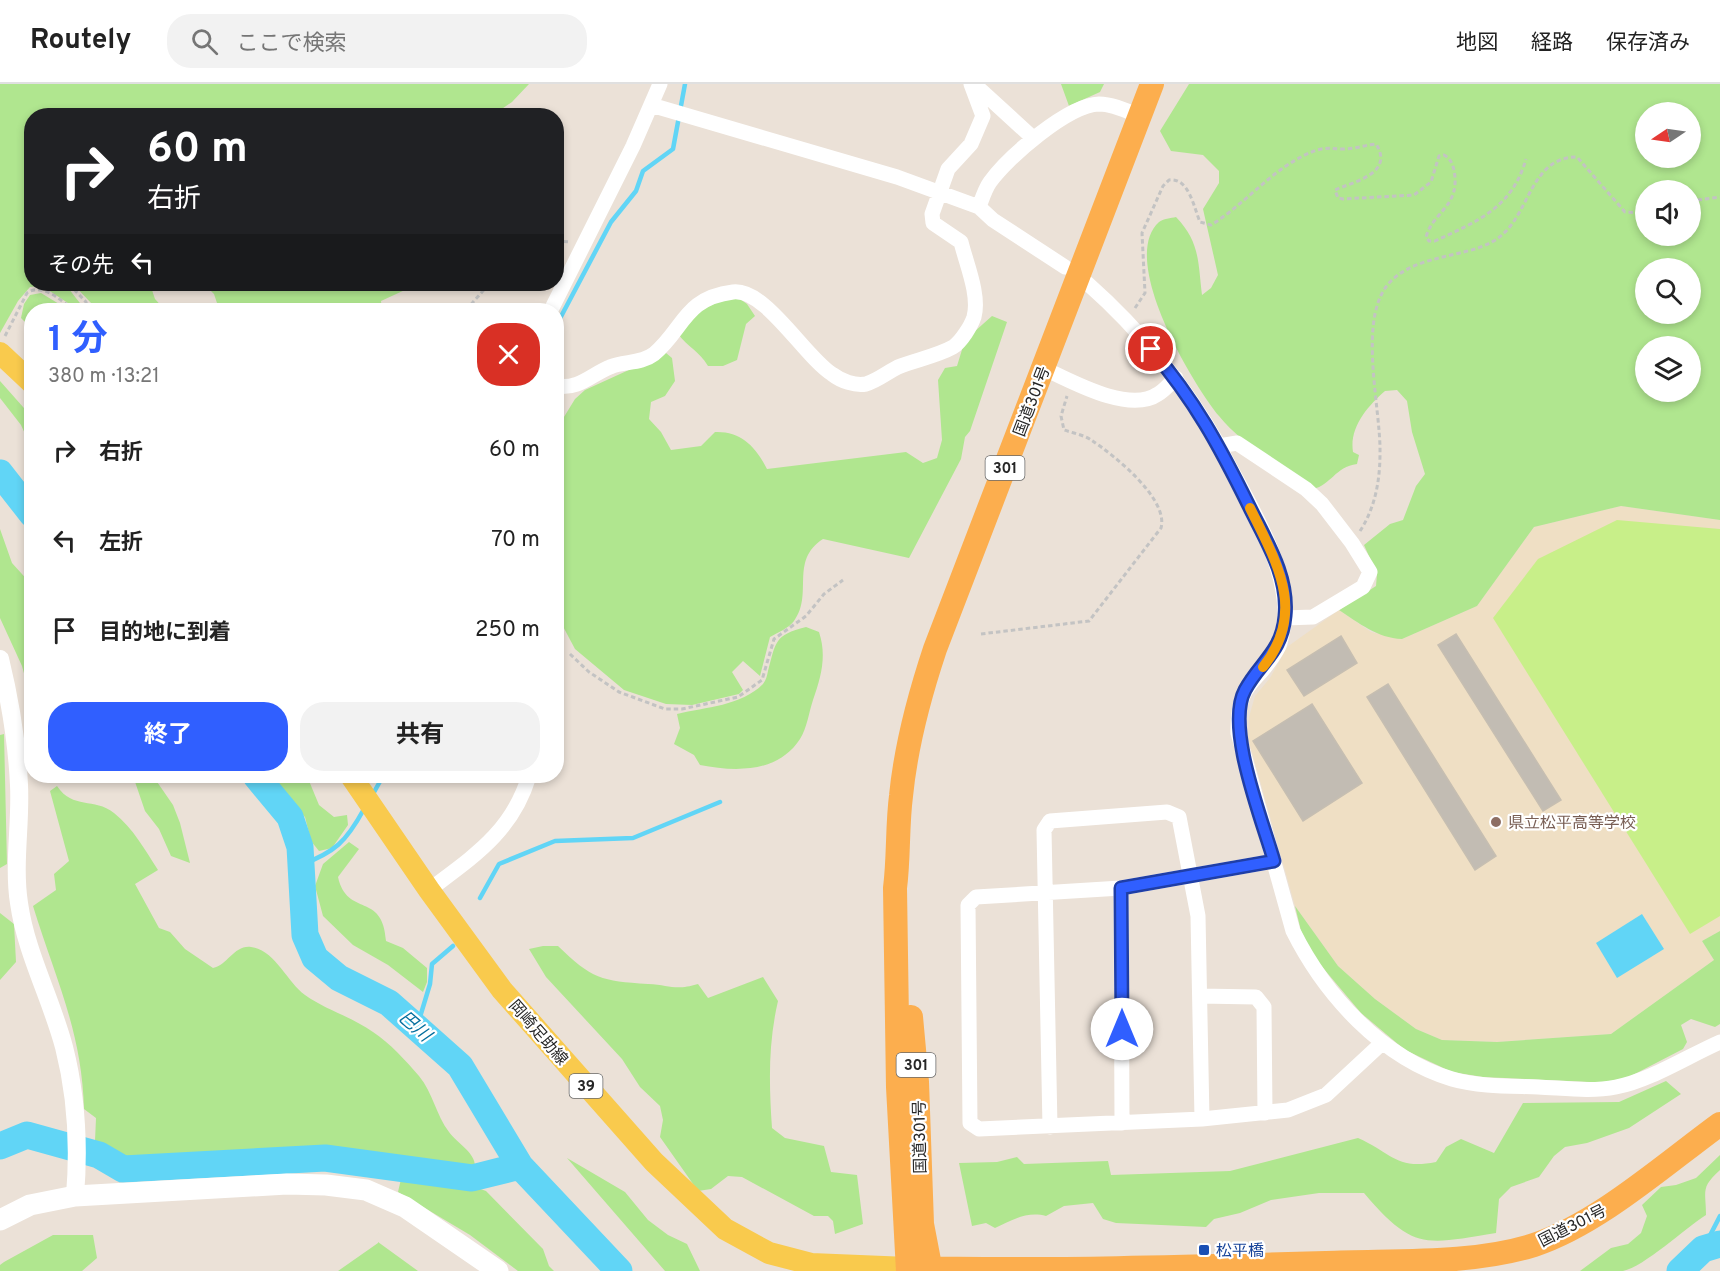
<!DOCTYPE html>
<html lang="ja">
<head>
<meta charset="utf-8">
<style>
	:root { --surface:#fff; --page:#f2f2f2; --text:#222; --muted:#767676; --line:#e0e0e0; --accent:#305fff }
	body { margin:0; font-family:Overpass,"Noto Sans JP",sans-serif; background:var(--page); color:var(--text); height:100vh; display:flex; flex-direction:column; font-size:22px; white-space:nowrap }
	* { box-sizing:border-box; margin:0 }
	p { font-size:20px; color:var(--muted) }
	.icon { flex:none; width:33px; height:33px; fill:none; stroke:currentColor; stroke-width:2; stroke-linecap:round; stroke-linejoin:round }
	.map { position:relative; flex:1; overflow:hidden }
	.panel { position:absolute; left:24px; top:219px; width:540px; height:480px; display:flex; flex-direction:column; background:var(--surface); border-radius:24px; box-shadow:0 3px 9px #0003 }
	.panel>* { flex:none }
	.guide { position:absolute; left:24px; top:24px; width:540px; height:183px; border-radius:24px; box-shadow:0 3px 9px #0003; background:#202124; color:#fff; overflow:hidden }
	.needle { width:39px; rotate:257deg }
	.fabs { position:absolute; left:1635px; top:18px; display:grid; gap:12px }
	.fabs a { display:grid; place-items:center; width:66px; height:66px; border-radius:50%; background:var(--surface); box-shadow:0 3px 9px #0003; font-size:30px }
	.pin { position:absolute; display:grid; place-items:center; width:51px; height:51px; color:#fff; margin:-26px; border:3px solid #fff; border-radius:50%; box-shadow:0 2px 6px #0007 }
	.me { position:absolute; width:66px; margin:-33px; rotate:0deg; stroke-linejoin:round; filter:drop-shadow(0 0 4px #0008) }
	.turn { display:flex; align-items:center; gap:21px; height:126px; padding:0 24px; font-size:27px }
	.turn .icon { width:78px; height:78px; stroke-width:2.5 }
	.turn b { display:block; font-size:42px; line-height:51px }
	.then { display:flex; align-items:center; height:57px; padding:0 24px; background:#0003; gap:12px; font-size:22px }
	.round { display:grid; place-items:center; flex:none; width:63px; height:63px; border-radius:24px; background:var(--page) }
	.head { display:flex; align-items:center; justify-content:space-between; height:102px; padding:0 24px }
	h1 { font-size:36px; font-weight:700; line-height:45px; color:var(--accent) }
	.action { display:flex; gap:12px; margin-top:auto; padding:12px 24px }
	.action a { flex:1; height:69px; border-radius:24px; background:var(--accent); color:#fff; font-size:24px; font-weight:700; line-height:69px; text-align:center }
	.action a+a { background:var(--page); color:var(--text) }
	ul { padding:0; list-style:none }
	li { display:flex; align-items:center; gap:18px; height:90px; padding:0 24px }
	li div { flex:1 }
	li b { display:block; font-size:22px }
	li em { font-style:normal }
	header { display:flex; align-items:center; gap:36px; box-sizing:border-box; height:84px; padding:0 30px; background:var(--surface); border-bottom:2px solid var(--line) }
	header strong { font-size:28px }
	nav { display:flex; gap:33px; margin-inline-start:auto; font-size:21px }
	.search { width:420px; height:54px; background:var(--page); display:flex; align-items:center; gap:15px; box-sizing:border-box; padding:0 21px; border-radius:24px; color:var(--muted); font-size:22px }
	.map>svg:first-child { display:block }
</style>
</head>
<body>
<header>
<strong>Routely</strong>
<div class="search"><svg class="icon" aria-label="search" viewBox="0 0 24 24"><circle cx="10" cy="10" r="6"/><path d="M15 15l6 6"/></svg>ここで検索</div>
<nav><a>地図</a><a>経路</a><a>保存済み</a></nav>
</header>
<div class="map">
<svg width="1720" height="1187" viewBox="0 0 1720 1187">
	<rect width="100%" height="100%" fill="#ebe1d7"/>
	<path fill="#efdfc4" d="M 1621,422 L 1720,436 L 1720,847 L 1702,857 L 1714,876 L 1611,950 L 1497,958 L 1442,956 L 1416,945 L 1375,915 L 1338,882 L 1295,822 L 1248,654 L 1249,633 L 1255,612 L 1270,594 L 1287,563 L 1339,526 L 1371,548 L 1402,555 L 1477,522 L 1534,443 Z"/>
	<path fill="#b0e68f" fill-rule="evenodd" d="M 0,0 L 529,0 L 512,18 L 493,31 L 32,32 L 32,200 L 65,200 L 83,223 L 77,225 L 42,202 L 30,203 L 18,217 L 0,249 Z
		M 1061,0 L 1104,0 L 1100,8 L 1069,22 Z
		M 1189,0 L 1720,0 L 1720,436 L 1621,422 L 1534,443 L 1477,522 L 1402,555 C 1377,554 1359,539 1339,526 L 1376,502 L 1377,490 L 1364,461 L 1390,440 L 1403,436 L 1416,402 L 1425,390 L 1412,348 L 1407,317 L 1397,306 L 1385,307 C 1368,322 1349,343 1353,368 L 1359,371 L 1357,380 C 1335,383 1331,401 1313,405 C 1284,384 1241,360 1219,332 C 1192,299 1118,175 1159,138 C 1163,135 1171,134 1176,133 C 1200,158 1198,178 1202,211 L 1211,204 L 1218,191 L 1203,125 L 1219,99 L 1219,87 L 1203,71 L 1171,67 L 1160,47 ZM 1646,28 L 1690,28 L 1690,74 L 1646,74 ZM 1646,106 L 1690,106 L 1690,152 L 1646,152 ZM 1646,184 L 1690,184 L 1690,230 L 1646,230 ZM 1646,262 L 1690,262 L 1690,308 L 1646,308 Z
		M 73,200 L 150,200 L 155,215 L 165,226 L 93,226 L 92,220 Z
		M 204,200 L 418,200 L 381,217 L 382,226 L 215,226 L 218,222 L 214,210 Z
		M 41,209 L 69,226 L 32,226 L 31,244 L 21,234 L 24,220 L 30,211 Z
		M 736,212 L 747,220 L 755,232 L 746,240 L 737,276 L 723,282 L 708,282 C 699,267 688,263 678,250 C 696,226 708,221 736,212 Z
		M 992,232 L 1007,238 L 970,347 L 965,353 L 961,375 L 909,474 L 823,455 C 789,477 814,510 794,537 C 789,544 777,549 770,553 L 760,592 L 743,577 L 732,588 L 743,606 L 739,610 L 692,621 L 666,620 L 624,606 L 575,565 L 558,533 L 556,346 L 575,315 L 585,306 L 666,269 L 672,274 L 675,297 L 665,312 L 651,318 L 649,335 L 661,348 L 671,366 L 701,362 L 715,348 C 741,347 756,363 767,385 L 906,368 L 923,379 L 937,374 L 942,356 L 938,296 L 945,284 L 957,282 L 965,256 Z
		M 0,297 L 31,332 L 31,363 L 21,341 L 0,314 Z
		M 0,445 L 12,479 L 31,500 L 31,615 L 22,582 L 0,534 Z
		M 806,543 L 819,548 C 827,572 821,593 813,616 C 809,628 807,644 800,655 C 778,689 736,688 700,681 L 694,671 L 674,660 L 680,644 L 677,630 C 706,623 741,622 763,600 C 766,596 767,592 768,587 C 776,558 774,551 806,543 Z
		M 4,650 L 7,780 L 0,784 L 0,651 Z
		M 133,692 L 153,692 L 173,721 L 180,739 L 190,779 L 171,772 L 159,745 L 145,727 Z
		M 270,692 L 307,692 L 319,721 L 334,733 L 347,731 L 348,741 L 332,764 L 319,767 L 311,757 L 305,733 L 287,716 Z
		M 57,702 C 73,726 94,713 114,729 C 133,744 145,766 158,786 L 135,800 L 159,844 L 170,848 L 185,865 L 213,884 C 228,881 234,861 251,863 C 275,866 287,898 305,911 C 326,926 352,933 373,948 C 390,959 406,977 419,992 C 433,1009 436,1031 449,1048 C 457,1059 476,1069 475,1083 L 407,1081 L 313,1067 L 129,1080 L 122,1078 L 95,1057 L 96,1034 L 84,1025 C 82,947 55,894 33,822 L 56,806 L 54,790 L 69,777 L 50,707 Z
		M 349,758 L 359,765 L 338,793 C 347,834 383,807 386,857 L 403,864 L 427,884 L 427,898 L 423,908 L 388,881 L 353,861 L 323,832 L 315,802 L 323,780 Z
		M 1295,822 L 1338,882 L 1375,915 L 1416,945 L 1442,956 L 1497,958 L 1611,950 L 1714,876 L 1702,857 L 1720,847 L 1720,940 L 1715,943 L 1691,935 L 1681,941 L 1687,958 L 1683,965 L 1629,993 L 1612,999 L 1483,993 L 1452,988 L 1405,966 L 1361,929 L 1313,872 L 1301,847 Z
		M 0,829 L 14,840 L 16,878 L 0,896 Z
		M 543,862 L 558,862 C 592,895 601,897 648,900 C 670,901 675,907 698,900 L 708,914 L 763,893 L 778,917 C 768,960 769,1000 772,1044 L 785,1054 L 824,1062 L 831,1088 L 857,1091 L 863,1140 L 835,1150 L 833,1137 L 828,1132 L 814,1132 L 742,1093 L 728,1092 L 711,1105 L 698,1107 L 660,1053 L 663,1036 L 660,1022 L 640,1003 L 622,975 L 546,893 L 529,865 Z
		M 1666,997 L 1681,1010 L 1629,1044 L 1587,1059 L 1565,1063 L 1554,1072 L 1539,1093 L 1511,1103 L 1499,1115 L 1496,1149 C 1426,1160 1414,1168 1364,1109 L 1319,1109 L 1271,1116 L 1240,1129 L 1214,1135 L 1206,1143 L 1116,1139 L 1103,1135 L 1093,1119 L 1064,1122 L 1046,1132 C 1027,1127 1012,1136 995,1144 L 986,1139 L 972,1142 L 959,1079 L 997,1078 L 1017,1073 L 1024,1080 L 1108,1077 L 1111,1091 L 1230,1087 L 1358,1054 C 1392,1069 1396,1086 1436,1078 L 1446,1063 L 1461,1055 L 1494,1069 L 1523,1019 L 1619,1018 Z
		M 1720,1071 L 1720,1086 C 1700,1104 1706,1107 1706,1131 C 1685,1144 1644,1183 1623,1187 C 1610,1187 1594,1187 1580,1187 L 1611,1164 L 1628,1160 L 1641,1149 L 1647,1132 L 1642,1121 L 1661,1103 L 1676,1101 L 1696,1094 Z
		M 567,1074 L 625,1108 L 648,1136 L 668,1151 L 687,1160 L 700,1187 L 665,1187 Z
		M 408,1094 L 464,1099 L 486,1107 L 543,1165 L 549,1182 L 554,1187 L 518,1187 L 470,1151 L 398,1108 L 401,1095 Z
		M 53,1151 L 93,1151 L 97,1174 L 82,1187 L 0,1187 L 0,1181 L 4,1178 Z
		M 378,1158 L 418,1187 L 338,1187 L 378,1159 Z"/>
	<path fill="#c8ef89" d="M 1617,436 L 1720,445 L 1720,832 L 1690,850 L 1493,534 L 1538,475 Z"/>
	<path fill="#61d5f6" d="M 1642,830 L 1664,865 L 1617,894 L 1596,859 Z"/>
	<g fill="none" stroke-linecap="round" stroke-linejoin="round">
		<path stroke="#61d5f6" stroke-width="4.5" d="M 556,242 L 611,138 L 636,107 L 643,87 L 673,65 L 685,0
			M 373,710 L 383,692
			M 301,781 C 335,768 346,758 364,725
			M 480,814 L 499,780 L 555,757 L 633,754 L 720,718
			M 417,943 L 430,900 L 432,880 L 453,862
			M 1703,1165 L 1720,1132"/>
		<path stroke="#61d5f6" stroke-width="27" d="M 0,389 L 32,430
			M 256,692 L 290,733 L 300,763 L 305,851 L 315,874 L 339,894 L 389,919 L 460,982 L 520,1082 L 619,1187
			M 0,1062 L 27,1051 L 99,1071 L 123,1085 L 325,1074 L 472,1094 L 520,1082
			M 1680,1187 L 1703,1165 L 1720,1160"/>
	</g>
	<path fill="#c2bcb3" stroke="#c6beb1" stroke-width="1.5" d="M 1456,550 L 1561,716 L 1543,727 L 1438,561 Z
		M 1341,552 L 1357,579 L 1304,612 L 1287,586 Z
		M 1388,600 L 1496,772 L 1475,786 L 1367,613 Z
		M 1312,620 L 1362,699 L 1303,737 L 1253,657 Z"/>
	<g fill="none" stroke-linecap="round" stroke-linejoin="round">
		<path stroke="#c3c3c3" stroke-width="3" stroke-dasharray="4.5 3" stroke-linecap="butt" d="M 1690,117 L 1720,113
			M 556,157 L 570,158
			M 69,200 L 86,218 L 88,226
			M 1135,224 L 1145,209 L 1142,149 L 1163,102 L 1169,96 C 1189,93 1194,124 1200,138 L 1211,141 C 1247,119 1276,80 1317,66 C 1327,63 1334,65 1344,65 C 1355,65 1365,61 1376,60 C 1395,90 1352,98 1335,106 L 1338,114 L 1343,115 L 1414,111 L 1431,98 L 1439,72 L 1444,71 C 1451,75 1452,79 1454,86 C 1461,123 1433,127 1426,153 L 1429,157 L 1435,157 C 1478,137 1512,124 1526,75
			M 466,226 L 489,200
			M 5,252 L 27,209 C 43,198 61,217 74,226
			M 1360,447 C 1375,424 1380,397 1380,369 C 1381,324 1356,231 1391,197 C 1421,167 1477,175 1503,150 C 1530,126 1532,73 1577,73 L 1625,128 L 1646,129
			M 981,550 L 1089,537 L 1161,444 C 1169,415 1114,371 1091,356 C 1084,351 1073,349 1064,346 L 1061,332 L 1067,312
			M 570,570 L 589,588 L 619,608 L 665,625 L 682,625 L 738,613 L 762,596 L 774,555 L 806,532 L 824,510 L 843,496"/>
		<path stroke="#fff" stroke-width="15" d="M 974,0 L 1033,54
			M 651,21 L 897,93 L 979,123
			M 1065,183 L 993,136 L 979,123 C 982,115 985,105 990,98 C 1008,73 1068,21 1099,20 C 1113,20 1127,27 1139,32
			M 1087,199 C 1140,246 1185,301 1219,362 L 1237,359 L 1306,405 L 1322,420 L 1352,459 L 1370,488 L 1363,503 L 1313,533 L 1285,534 C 1283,543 1282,554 1279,562 C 1259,602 1237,593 1238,649 L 1293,847 C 1325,911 1382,974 1452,995 C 1480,1003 1510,1002 1538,1003 C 1563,1004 1591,1008 1616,1003 C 1649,997 1688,972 1720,958
			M 551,226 L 633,62 L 660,0
			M 1043,284 C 1071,297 1129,330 1158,310 C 1165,306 1170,299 1176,294
			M 556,302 C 579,306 592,290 610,283 C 624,277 641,280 654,270 C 684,245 684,214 733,208 C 765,204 805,273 832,290 C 841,297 855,302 866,300 C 877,297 888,288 898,283 C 915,276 937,272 953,263 C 961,258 971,242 974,233 C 980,211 966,179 961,158 L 933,139 L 932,130 L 948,85 L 971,60 L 983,32 L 971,0
			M 1219,362 C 1245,414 1287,476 1285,534
			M 556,572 L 556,592
			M 1274,777 L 1121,804 L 976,813 L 968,821 L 970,1039 L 979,1045 L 1202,1035 L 1288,1026 L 1326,1011 L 1382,959
			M 1121,804 L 1122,1039
			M 429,806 C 474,772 512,748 529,692
			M 1200,912 L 1256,913 L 1264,923 L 1265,1029
			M 1050,1043 L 1044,746 L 1050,737 L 1167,728 L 1179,733 L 1198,832 L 1202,1035"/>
		<path stroke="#fff" stroke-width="18" d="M 0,575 C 10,616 17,658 19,701 C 21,740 13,780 19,819 C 26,869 51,914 64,963 C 76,1010 79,1064 75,1112"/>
		<path stroke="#fff" stroke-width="21" d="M 0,1136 L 30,1121 L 75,1112 L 287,1100 L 326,1101 L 366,1106 L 405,1123 L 498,1187"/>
		<path stroke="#f9ca4d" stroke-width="22" d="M 0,269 L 32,299
			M 351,692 L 429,806 L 502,906 L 654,1078 L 725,1145 L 769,1169 L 811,1180 L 908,1184"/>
		<path stroke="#fcae4e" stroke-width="24" d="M 911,933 L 917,998 L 922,1140 L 931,1187
			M 908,1184 C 1047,1187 1187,1183 1326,1179 C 1392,1176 1471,1181 1534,1161 C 1598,1140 1665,1080 1720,1040
			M 908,1187 L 898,1003 L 895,804 C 899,773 897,743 901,712 C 906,661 919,613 935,565 L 1152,0"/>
	</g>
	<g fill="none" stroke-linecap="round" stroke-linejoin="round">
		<g stroke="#1f3ea6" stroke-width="15">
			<path id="route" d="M 1122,945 L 1121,804 L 1274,777 C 1262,735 1225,643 1245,606 C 1260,578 1282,568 1285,532 C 1289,492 1266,457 1249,422 C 1219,361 1195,317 1151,265"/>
		</g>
		<use href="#route" stroke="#305fff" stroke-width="10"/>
		<path stroke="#f59e0b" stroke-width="10" d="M 1250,424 C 1277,479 1307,528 1263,583"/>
	</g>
	<circle fill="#8d6e63" stroke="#fff" stroke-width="2" cx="1496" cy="738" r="6"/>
	<rect fill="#1a4fb4" stroke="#fff" stroke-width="2" x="1198" y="1160" width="12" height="12" rx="3"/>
	<g text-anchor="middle" stroke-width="4.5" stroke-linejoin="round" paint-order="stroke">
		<g fill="#fff" stroke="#686868" stroke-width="1.5">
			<rect x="985.5" y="372" width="39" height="24" rx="4.5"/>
			<rect x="896.5" y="969" width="39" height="24" rx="4.5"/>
			<rect x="569.5" y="990" width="33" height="24" rx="4.5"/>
		</g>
		<g font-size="15" font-weight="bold" fill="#272727">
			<text x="1005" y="389">301</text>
			<text x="916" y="986">301</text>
			<text x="586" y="1007">39</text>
		</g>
		<g font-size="16" fill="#272727" stroke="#fff">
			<text transform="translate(1031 317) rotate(-69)" y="6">国道301号</text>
			<text transform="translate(539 948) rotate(49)" y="6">岡崎足助線</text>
			<text transform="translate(919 1053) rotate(-91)" y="6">国道301号</text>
			<text transform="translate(1572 1141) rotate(-27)" y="6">国道301号</text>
		</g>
		<g font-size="16" fill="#785e54" stroke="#fff" text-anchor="start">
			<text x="1508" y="744">県立松平高等学校</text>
		</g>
		<g font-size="16" fill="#164399" stroke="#fff" text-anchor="start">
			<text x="1216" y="1172">松平橋</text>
		</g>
		<g font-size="18" font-style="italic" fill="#046f9e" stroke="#fff">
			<text transform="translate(415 942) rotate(41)" y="6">巴川</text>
		</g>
	</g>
</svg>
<div class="fabs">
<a><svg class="needle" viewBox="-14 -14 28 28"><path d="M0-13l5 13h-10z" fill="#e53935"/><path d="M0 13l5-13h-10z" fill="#767676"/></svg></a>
<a><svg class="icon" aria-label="sound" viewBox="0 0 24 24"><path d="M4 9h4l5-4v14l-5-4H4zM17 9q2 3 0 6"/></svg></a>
<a><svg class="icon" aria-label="search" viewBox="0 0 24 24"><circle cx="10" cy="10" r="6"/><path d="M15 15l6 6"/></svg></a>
<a><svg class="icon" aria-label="layers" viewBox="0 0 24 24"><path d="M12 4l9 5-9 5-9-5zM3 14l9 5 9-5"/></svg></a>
</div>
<div class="pin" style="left:1151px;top:265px;background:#d93025"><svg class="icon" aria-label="arrive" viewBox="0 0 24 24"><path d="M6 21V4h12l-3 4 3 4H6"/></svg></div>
<svg class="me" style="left:1122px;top:945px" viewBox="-20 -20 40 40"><circle r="19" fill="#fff"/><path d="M0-13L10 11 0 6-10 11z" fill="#305fff"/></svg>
<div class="guide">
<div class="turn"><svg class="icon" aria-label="right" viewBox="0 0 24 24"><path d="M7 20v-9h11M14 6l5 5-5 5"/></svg><div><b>60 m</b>右折</div></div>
<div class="then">その先<svg class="icon" aria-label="left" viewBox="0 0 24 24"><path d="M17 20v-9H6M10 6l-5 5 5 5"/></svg></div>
</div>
<section class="panel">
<div class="head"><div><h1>1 分</h1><p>380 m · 13:21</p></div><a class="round" style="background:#d93025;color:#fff"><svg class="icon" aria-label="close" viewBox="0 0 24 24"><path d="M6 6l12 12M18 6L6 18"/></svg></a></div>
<ul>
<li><svg class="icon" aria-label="right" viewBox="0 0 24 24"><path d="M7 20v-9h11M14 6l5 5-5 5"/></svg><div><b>右折</b></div><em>60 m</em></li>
<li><svg class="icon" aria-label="left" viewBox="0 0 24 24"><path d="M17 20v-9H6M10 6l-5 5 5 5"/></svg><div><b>左折</b></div><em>70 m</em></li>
<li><svg class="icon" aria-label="arrive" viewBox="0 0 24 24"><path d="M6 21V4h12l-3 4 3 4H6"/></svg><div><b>目的地に到着</b></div><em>250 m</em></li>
</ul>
<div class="action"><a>終了</a><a>共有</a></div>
</section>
</div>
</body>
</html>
